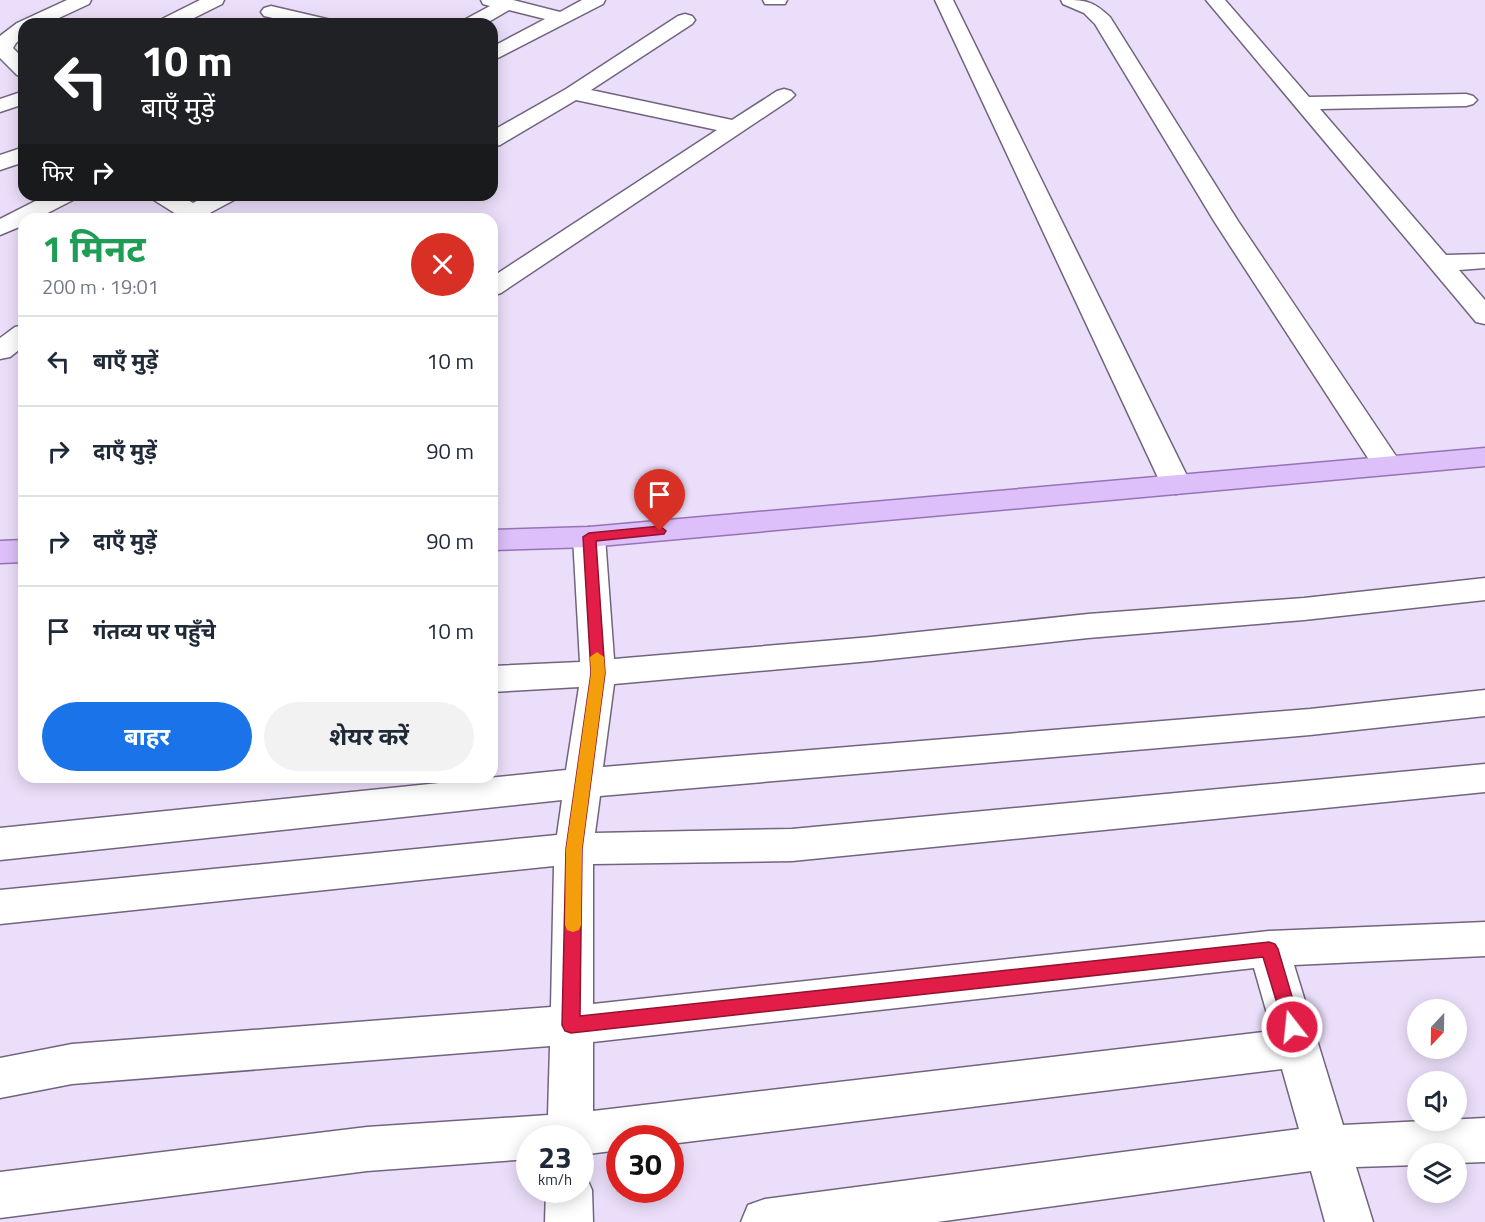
<!DOCTYPE html>
<html lang="hi">
<head>
<meta charset="utf-8">
<style>
	:root { --surface:#fff; --page:#f2f2f3; --text:#1f2937; --muted:#747a83; --line:#e0e1e3; --accent:#1a73e8 }
	body { margin:0; font-family:"Titillium Web","Noto Sans Devanagari",sans-serif; background:var(--page); color:var(--text); height:100vh; display:flex; flex-direction:column; font-size:22px; white-space:nowrap }
	* { box-sizing:border-box; margin:0 }
	p { font-size:20px; color:var(--muted) }
	.icon { flex:none; width:33px; height:33px; fill:none; stroke:currentColor; stroke-width:2; stroke-linecap:round; stroke-linejoin:round }
	.map { position:relative; flex:1; overflow:hidden }
	.details { position:absolute; left:18px; top:213px; width:480px; height:570px; display:flex; flex-direction:column; background:var(--surface); border-radius:18px; box-shadow:0 3px 15px #0003 }
	.details>* { flex:none }
	.hud { position:absolute; left:18px; top:18px; width:480px; height:183px; border-radius:18px; box-shadow:0 3px 15px #0003; background:#202124; color:#fff; overflow:hidden }
	.needle { width:39px; rotate:202deg }
	.buttons { position:absolute; left:1407px; top:999px; display:grid; gap:12px }
	.buttons a { display:grid; place-items:center; width:60px; height:60px; border-radius:50%; background:var(--surface); box-shadow:0 3px 15px #0003; font-size:30px }
	.speed { position:absolute; left:516px; top:1125px; display:flex; gap:12px; font-size:30px; font-weight:700; text-align:center }
	.speed>* { display:grid; place-content:center; width:78px; height:78px; border-radius:50%; background:var(--surface); box-shadow:0 3px 15px #0003; line-height:1 }
	.speed small { font-size:15px; font-weight:400 }
	.speed .limit { border:9px solid #d22; background:#fff; color:#111 }
	.pin { position:absolute; display:grid; place-items:center; width:51px; height:51px; color:#fff; margin:-62px -26px; border-radius:50% 50% 50% 0; rotate:-45deg; box-shadow:0 0 6px #0007 }
	.pin .icon { rotate:45deg }
	.me { position:absolute; width:66px; margin:-33px; rotate:344deg; stroke-linejoin:round; filter:drop-shadow(0 0 4px #0008) }
	.turn { display:flex; align-items:center; gap:21px; height:126px; padding:0 24px; font-size:27px }
	.turn .icon { width:78px; height:78px; stroke-width:2.5 }
	.turn b { display:block; font-size:42px; line-height:51px }
	.then { display:flex; align-items:center; height:57px; padding:0 24px; background:#0003; gap:12px; font-size:22px }
	.round { display:grid; place-items:center; flex:none; width:63px; height:63px; border-radius:32px; background:var(--page) }
	.head { display:flex; align-items:center; justify-content:space-between; height:102px; padding:0 24px }
	h1 { font-size:36px; font-weight:700; line-height:45px; color:#1e9e55 }
	.action { display:flex; gap:12px; margin-top:auto; padding:12px 24px }
	.action a { flex:1; height:69px; border-radius:36px; background:var(--accent); color:#fff; font-size:24px; font-weight:700; line-height:69px; text-align:center }
	.action a+a { background:var(--page); color:var(--text) }
	ul { padding:0; list-style:none }
	li { display:flex; align-items:center; gap:18px; height:90px; padding:0 24px; border-top:2px solid var(--line) }
	li div { flex:1 }
	li b { display:block; font-size:22px }
	li em { font-style:normal }
	.map>svg:first-child { display:block }
</style>
</head>
<body>
<div class="map">
<svg width="1485" height="1222" viewBox="0 0 1485 1222">
	<rect width="100%" height="100%" fill="#ebdefa"/>
	<g fill="none" stroke-linecap="round" stroke-linejoin="round">
		<g stroke="#71657d" stroke-width="3">
			<path id="minor" d="M 67,0 L 91,0 L 89,4 L 46,24 L 24,24 L 24,36 L 16,43 L 13,48 L 24,59 L 24,77 L 17,75 L 0,58 L 0,36 L 17,23 Z
				M 200,0 L 224,0 L 222,4 L 182,24 L 157,24 L 160,20 Z
				M 481,0 L 513,0 L 560,12 L 582,0 L 605,0 L 603,4 L 492,61 L 492,47 L 545,19 L 509,10 L 485,24 L 461,24 L 464,20 L 490,6 L 483,4 Z
				M 763,0 L 787,0 L 785,4 L 765,4 Z
				M 935,0 L 953,0 L 1191,484 L 1187,491 L 1176,494 L 1165,491 L 1161,484 Z
				M 1061,0 C 1085,0 1092,0 1110,17 L 1238,221 L 1402,465 L 1397,472 L 1387,474 L 1377,472 L 1214,221 L 1095,24 L 1084,13 L 1063,4 Z
				M 1206,0 L 1225,0 L 1309,97 L 1466,94 L 1473,96 L 1477,100 L 1473,104 L 1466,106 L 1320,109 L 1446,255 L 1485,254 L 1485,268 L 1459,270 L 1485,300 L 1485,324 L 1476,322 Z
				M 271,6 L 331,20 L 334,24 L 299,24 L 264,16 L 261,12 L 264,8 Z
				M 685,14 L 692,16 L 695,20 L 692,24 L 591,90 L 732,120 L 777,91 L 784,89 L 791,91 L 795,95 L 791,99 L 501,293 L 492,296 L 492,277 L 717,130 L 576,100 L 500,145 L 492,147 L 492,131 L 566,89 L 678,16 Z
				M 24,91 L 24,104 L 0,112 L 0,99 Z
				M 24,147 L 24,162 L 0,170 L 0,155 Z
				M 47,195 L 77,195 L 73,200 L 36,219 L 24,219 L 24,225 L 0,235 L 0,219 Z
				M 150,195 L 179,195 L 193,203 L 208,195 L 238,195 L 234,200 L 206,215 L 209,219 L 184,219 L 154,200 Z
				M 24,325 L 24,346 L 10,357 L 0,359 L 0,338 L 15,327 Z
				M 589,527 L 600,530 L 605,537 L 614,659 L 871,637 L 1088,614 L 1304,598 L 1485,578 L 1485,600 L 1304,620 L 1088,638 L 871,661 L 614,684 L 603,767 L 1310,709 L 1485,690 L 1485,716 L 1310,735 L 600,796 L 595,833 L 792,829 L 1485,764 L 1485,792 L 792,861 L 593,864 L 593,1004 L 1269,931 L 1485,922 L 1485,956 L 1294,965 L 1343,1125 L 1485,1118 L 1485,1162 L 1456,1163 L 1456,1154 L 1418,1154 L 1418,1165 L 1356,1167 L 1373,1222 L 1325,1222 L 1311,1171 L 937,1222 L 741,1222 L 748,1205 L 765,1199 L 1299,1129 L 1282,1069 L 670,1144 L 670,1138 L 620,1138 L 620,1150 L 580,1155 L 580,1138 L 530,1138 L 530,1159 L 367,1171 L 0,1218 L 0,1172 L 367,1127 L 548,1115 L 550,1046 L 72,1084 L 0,1098 L 0,1058 L 72,1044 L 551,1007 L 554,866 L 0,924 L 0,890 L 557,835 L 562,800 L 0,860 L 0,828 L 566,770 L 579,687 L 492,692 L 492,666 L 580,662 L 573,537 L 578,530 ZM 1254,968 L 1272,1031 L 593,1111 L 593,1042 Z
				M 580,1172 L 585,1174 L 592,1190 L 593,1222 L 545,1222 L 546,1190 L 580,1190 Z"/>
		</g>
		<g stroke="#9573b5" stroke-width="3">
			<path id="major" d="M 1485,448 L 1485,466 L 589,547 L 492,550 L 492,530 L 589,527 Z
				M 24,540 L 24,562 L 0,563 L 0,541 Z"/>
		</g>
		<use href="#minor" fill="#fff" fill-rule="evenodd"/>
		<use href="#major" fill="#ddc0fa" fill-rule="evenodd"/>
	</g>
	<path fill="#e11d48" stroke="#92132f" stroke-width="1.5" d="M 660,526 L 666,531 L 664,534 L 596,541 L 605,673 L 582,849 L 580,1016 L 1269,942 L 1275,944 L 1278,949 L 1301,1027 L 1298,1033 L 1292,1035 L 1286,1033 L 1263,957 L 571,1033 L 565,1031 L 562,1025 L 566,849 L 591,673 L 583,537 L 589,533 Z"/>
	<path fill="#f59e0b" d="M 597,652 L 604,657 L 605,673 L 582,849 L 581,925 L 579,930 L 573,932 L 567,930 L 565,925 L 566,849 L 591,673 L 590,657 Z"/>
</svg>
<div class="buttons">
<a><svg class="needle" viewBox="-14 -14 28 28"><path d="M0-13l5 13h-10z" fill="#e53935"/><path d="M0 13l5-13h-10z" fill="#747a83"/></svg></a>
<a><svg class="icon" aria-label="sound" viewBox="0 0 24 24"><path d="M4 9h4l5-4v14l-5-4H4zM17 9q2 3 0 6"/></svg></a>
<a><svg class="icon" aria-label="layers" viewBox="0 0 24 24"><path d="M12 4l9 5-9 5-9-5zM3 14l9 5 9-5"/></svg></a>
</div>
<div class="speed"><div>23<small>km/h</small></div><div class="limit">30</div></div>
<div class="pin" style="left:660px;top:531px;background:#d93025"><svg class="icon" aria-label="arrive" viewBox="0 0 24 24"><path d="M6 21V4h12l-3 4 3 4H6"/></svg></div>
<svg class="me" style="left:1292px;top:1027px" viewBox="-20 -20 40 40"><circle r="17" fill="#e11d48" stroke="#fff" stroke-width="3"/><path d="M0-11L8 9 0 5-8 9z" fill="#fff"/></svg>
<div class="hud">
<div class="turn"><svg class="icon" aria-label="left" viewBox="0 0 24 24"><path d="M17 20v-9H6M10 6l-5 5 5 5"/></svg><div><b>10 m</b>बाएँ मुड़ें</div></div>
<div class="then">फिर<svg class="icon" aria-label="right" viewBox="0 0 24 24"><path d="M7 20v-9h11M14 6l5 5-5 5"/></svg></div>
</div>
<section class="details">
<div class="head"><div><h1>1 मिनट</h1><p>200 m · 19:01</p></div><a class="round" style="background:#d93025;color:#fff"><svg class="icon" aria-label="close" viewBox="0 0 24 24"><path d="M6 6l12 12M18 6L6 18"/></svg></a></div>
<ul>
<li><svg class="icon" aria-label="left" viewBox="0 0 24 24"><path d="M17 20v-9H6M10 6l-5 5 5 5"/></svg><div><b>बाएँ मुड़ें</b></div><em>10 m</em></li>
<li><svg class="icon" aria-label="right" viewBox="0 0 24 24"><path d="M7 20v-9h11M14 6l5 5-5 5"/></svg><div><b>दाएँ मुड़ें</b></div><em>90 m</em></li>
<li><svg class="icon" aria-label="right" viewBox="0 0 24 24"><path d="M7 20v-9h11M14 6l5 5-5 5"/></svg><div><b>दाएँ मुड़ें</b></div><em>90 m</em></li>
<li><svg class="icon" aria-label="arrive" viewBox="0 0 24 24"><path d="M6 21V4h12l-3 4 3 4H6"/></svg><div><b>गंतव्य पर पहुँचे</b></div><em>10 m</em></li>
</ul>
<div class="action"><a>बाहर</a><a>शेयर करें</a></div>
</section>
</div>
</body>
</html>
